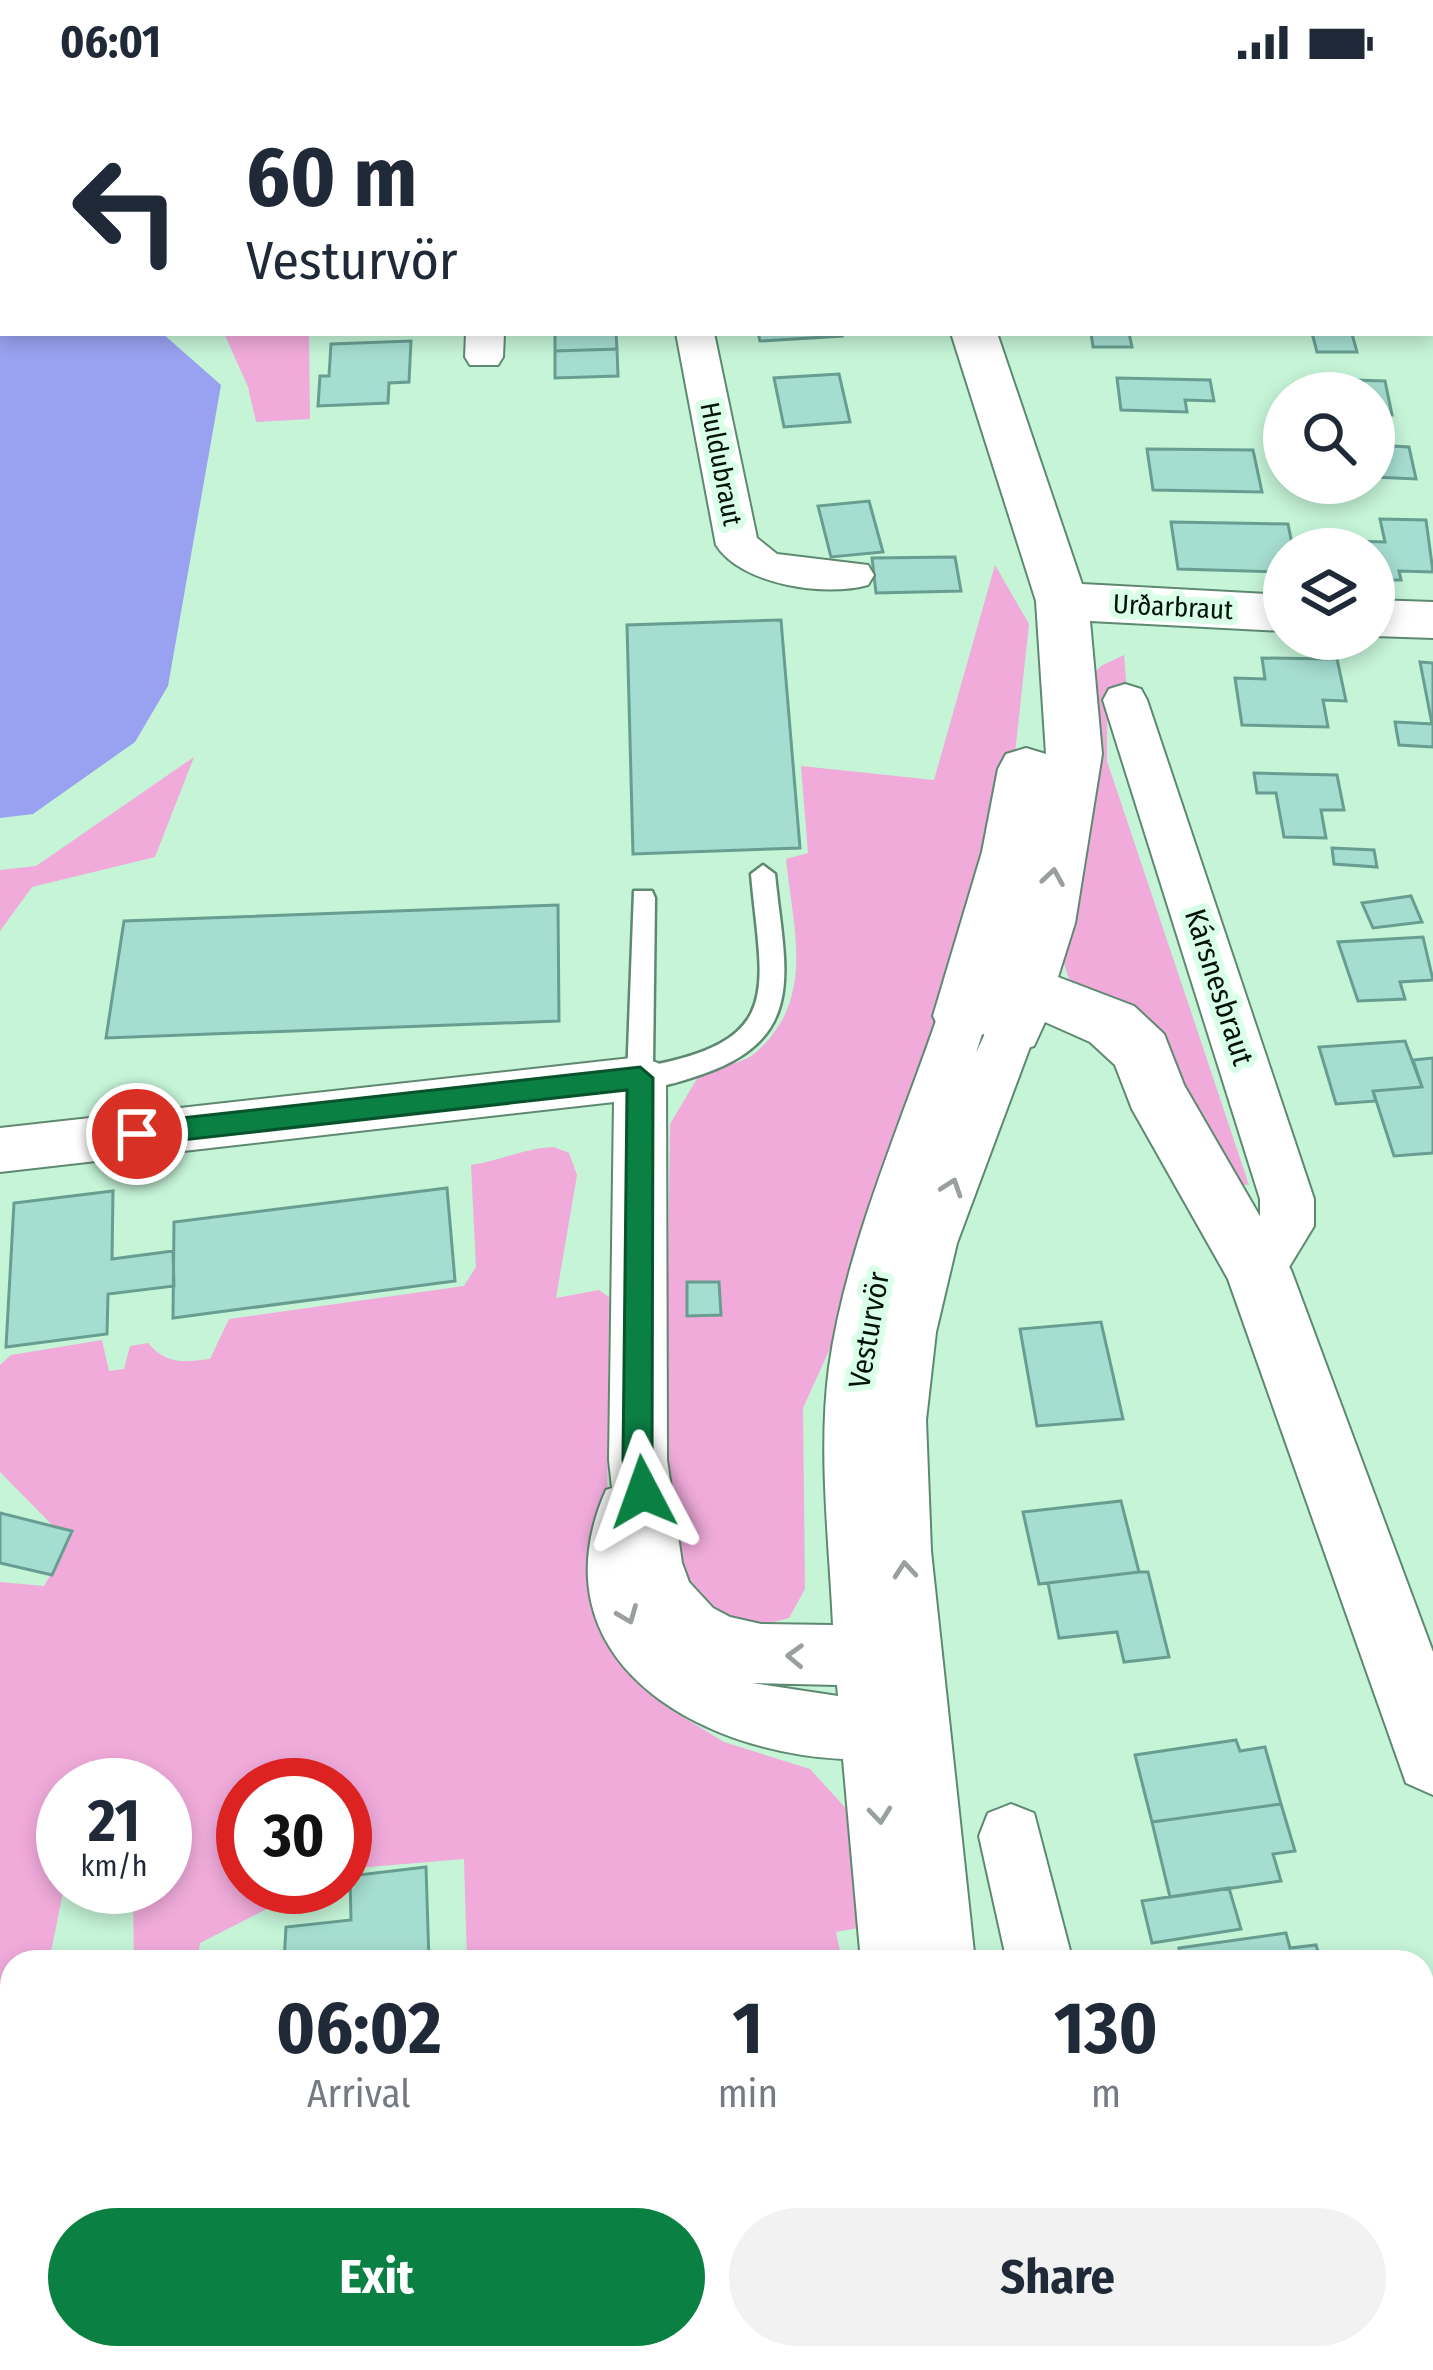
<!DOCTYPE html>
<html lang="en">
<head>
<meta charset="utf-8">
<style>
	:root { --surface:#fff; --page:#f2f2f3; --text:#1f2937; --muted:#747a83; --accent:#0b8043 }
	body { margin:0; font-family:"Fira Sans Condensed",sans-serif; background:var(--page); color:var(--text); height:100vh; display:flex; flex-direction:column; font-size:45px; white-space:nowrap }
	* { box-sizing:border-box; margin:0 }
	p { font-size:39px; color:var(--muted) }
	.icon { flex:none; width:66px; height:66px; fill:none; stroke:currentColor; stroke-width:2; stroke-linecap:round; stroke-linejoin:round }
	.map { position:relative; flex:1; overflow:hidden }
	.details { position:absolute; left:0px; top:1866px; width:1434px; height:420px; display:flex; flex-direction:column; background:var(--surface); border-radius:36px 36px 0 0; box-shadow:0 6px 18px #0003 }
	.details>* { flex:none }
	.hud { position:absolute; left:0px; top:0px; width:1434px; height:252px; box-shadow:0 6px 18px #0003; background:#fff; color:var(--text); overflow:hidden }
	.controls { position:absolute; left:1263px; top:288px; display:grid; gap:24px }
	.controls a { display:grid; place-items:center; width:132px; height:132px; border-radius:50%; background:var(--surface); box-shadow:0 6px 18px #0003; font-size:60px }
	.speed { position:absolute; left:36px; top:1674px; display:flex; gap:24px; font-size:60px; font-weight:700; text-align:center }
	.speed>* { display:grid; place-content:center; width:156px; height:156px; border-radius:50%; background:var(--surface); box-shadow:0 6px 18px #0003; line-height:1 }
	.speed small { font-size:30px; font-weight:400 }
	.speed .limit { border:18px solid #d22; background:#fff; color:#111 }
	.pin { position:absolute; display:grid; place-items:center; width:102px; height:102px; color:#fff; margin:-51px; border:6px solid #fff; border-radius:50%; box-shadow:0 3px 12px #0007 }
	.me { position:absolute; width:132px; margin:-66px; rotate:356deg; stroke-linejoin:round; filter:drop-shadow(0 0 9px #0008) }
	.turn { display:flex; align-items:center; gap:42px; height:252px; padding:0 48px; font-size:54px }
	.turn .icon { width:156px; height:156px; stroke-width:2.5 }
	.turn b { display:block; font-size:84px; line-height:102px }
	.eta { display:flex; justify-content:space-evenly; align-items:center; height:204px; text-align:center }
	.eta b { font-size:72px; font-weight:700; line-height:84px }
	.button { display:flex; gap:24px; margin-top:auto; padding:24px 48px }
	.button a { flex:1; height:138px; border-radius:72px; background:var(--accent); color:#fff; font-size:48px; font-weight:700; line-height:138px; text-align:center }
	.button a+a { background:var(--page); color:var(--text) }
	.status { display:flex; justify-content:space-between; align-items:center; height:84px; padding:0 60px; background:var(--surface); direction:ltr }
	.status svg { height:33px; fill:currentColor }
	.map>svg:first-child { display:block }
</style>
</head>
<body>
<div class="status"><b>06:01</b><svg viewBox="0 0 49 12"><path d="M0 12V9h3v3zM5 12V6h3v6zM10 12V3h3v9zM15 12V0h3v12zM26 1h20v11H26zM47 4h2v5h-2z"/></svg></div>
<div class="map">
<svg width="1433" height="2286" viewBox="0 0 1433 2286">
	<rect width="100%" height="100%" fill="#c5f4d7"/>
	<path fill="#f0abdb" d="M 224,249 L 309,249 L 310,335 L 256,338 L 248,303 Z
		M 995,481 L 1029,540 L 1013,688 L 842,1238 L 803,1324 L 805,1505 L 789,1534 L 754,1543 L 708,1535 L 674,1496 L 665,1434 L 670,1040 L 701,988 C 716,983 742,980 754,970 C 817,916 793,846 786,775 L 808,769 L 801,682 L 934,696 Z
		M 1124,571 L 1127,607 L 1107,629 L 1107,677 L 1249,1101 L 1227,1100 L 1070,898 L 1062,873 L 1089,594 L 1101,582 Z
		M 194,673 L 155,773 L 32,803 L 0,847 L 0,786 L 36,782 Z
		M 554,1063 L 569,1069 L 577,1091 L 556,1214 L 599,1206 L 609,1213 L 607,1436 L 613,1567 L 668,1624 L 724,1658 L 810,1685 L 851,1730 L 875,1841 L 836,1848 L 842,1878 L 467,1878 L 464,1775 L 345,1785 L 345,1701 L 243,1701 L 243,1803 L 310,1803 L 200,1859 L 197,1878 L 134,1878 L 133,1806 L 123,1803 L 165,1803 L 165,1701 L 63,1701 L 64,1803 L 49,1878 L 12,1878 L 12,1971 L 0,1990 L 0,1498 L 44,1502 L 69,1458 L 0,1388 L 0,1281 L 11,1271 L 102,1256 L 109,1287 L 124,1285 L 130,1262 L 148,1259 C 167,1281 183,1278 210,1275 L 229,1235 L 464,1202 L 476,1183 L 471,1081 C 501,1077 524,1064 554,1063 Z
		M 445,2274 L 596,2274 L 596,2286 L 446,2286 Z"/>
	<path fill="#99a2f1" d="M 0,0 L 100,0 L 3,3 L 3,249 L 162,249 L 221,301 L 168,602 L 135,658 L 33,730 L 0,734 Z"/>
	<path fill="#a5ddd0" stroke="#679e91" stroke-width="3" d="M 555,249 L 616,249 L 617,265 L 555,267 Z
		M 758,249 L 841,249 L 842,252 L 760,257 Z
		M 1091,249 L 1129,249 L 1132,263 L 1093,263 Z
		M 1312,249 L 1378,249 L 1378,250 L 1352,250 L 1357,268 L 1317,268 Z
		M 411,257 L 409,298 L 389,299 L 388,319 L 318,322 L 320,292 L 329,292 L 331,260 Z
		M 617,265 L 618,292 L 555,294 L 555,267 Z
		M 839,290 L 850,338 L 784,343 L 774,294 Z
		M 1117,294 L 1210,296 L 1214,317 L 1185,316 L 1187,328 L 1121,326 Z
		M 1318,295 L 1385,297 L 1392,331 L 1374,330 L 1374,309 L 1320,309 Z
		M 1374,361 L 1409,363 L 1416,395 L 1374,393 Z
		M 1147,365 L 1253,366 L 1262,408 L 1153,406 Z
		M 869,417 L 883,468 L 831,473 L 818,422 Z
		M 1380,435 L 1426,436 L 1433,488 L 1399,487 L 1401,496 L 1374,496 L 1374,465 L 1356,465 L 1354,457 L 1385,458 Z
		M 1171,438 L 1288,440 L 1293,465 L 1284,465 L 1284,488 L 1178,485 Z
		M 955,473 L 961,507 L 876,509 L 872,474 Z
		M 781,536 L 800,764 L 633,770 L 627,541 Z
		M 1262,574 L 1337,575 L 1346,617 L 1323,616 L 1328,643 L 1242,641 L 1235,594 L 1265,595 Z
		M 1420,578 L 1433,579 L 1433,640 L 1432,640 Z
		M 1395,638 L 1433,640 L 1433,663 L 1399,661 Z
		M 1254,689 L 1337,691 L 1344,726 L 1321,726 L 1326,754 L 1284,753 L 1276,709 L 1257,709 Z
		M 1332,764 L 1374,766 L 1377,783 L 1334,780 Z
		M 1411,812 L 1422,838 L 1373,844 L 1362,819 Z
		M 558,821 L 559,937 L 106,954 L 124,837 Z
		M 1423,853 L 1433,896 L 1400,898 L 1405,915 L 1358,917 L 1338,858 Z
		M 1405,957 L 1422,1003 L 1373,1007 L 1376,1017 L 1336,1020 L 1319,963 Z
		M 1433,974 L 1433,1069 L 1394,1072 L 1373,1007 L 1422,1003 L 1413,976 Z
		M 447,1104 L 455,1197 L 173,1234 L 174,1138 Z
		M 113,1107 L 112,1175 L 173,1167 L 174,1202 L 108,1210 L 107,1250 L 6,1263 L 14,1119 Z
		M 687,1198 L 719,1198 L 721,1231 L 687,1232 Z
		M 1101,1238 L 1123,1335 L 1037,1342 L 1020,1245 Z
		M 1121,1417 L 1139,1488 L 1039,1500 L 1023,1428 Z
		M 0,1429 L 72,1447 L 52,1491 L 0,1479 Z
		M 1139,1488 L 1148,1488 L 1169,1573 L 1124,1578 L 1117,1548 L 1059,1554 L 1048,1499 Z
		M 1236,1656 L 1240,1667 L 1265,1663 L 1281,1720 L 1152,1738 L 1135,1671 Z
		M 1281,1720 L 1295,1767 L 1273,1770 L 1281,1797 L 1170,1813 L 1152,1738 Z
		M 426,1783 L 429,1878 L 284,1878 L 286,1843 L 351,1836 L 350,1792 Z
		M 1229,1804 L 1241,1845 L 1152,1859 L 1142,1817 Z
		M 1286,1849 L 1290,1864 L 1316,1861 L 1321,1878 L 1183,1878 L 1179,1864 Z
		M 163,2274 L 383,2274 L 383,2281 L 344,2286 L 163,2286 Z
		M 1268,2274 L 1339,2274 L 1341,2283 L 1271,2286 Z"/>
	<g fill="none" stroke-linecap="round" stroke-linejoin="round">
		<g stroke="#5e8970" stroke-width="5">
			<path id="service" d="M 1132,0 L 1150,0 L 1152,3 L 1134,3 Z
				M 763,781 L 775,790 C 784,882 810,953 703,990 C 683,997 651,1008 631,1001 L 627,994 L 634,807 L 652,807 L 655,814 L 653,981 C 786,955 761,903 751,790 Z"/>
		</g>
		<g stroke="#5e8970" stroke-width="4">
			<path id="minor" d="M 476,0 L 510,0 L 475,3 Z
				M 630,0 L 664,0 L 665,3 L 631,3 Z
				M 1306,0 L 1343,0 L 1345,3 L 1308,3 Z
				M 1431,55 L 1433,55 L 1433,76 L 1431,76 Z
				M 466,249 L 504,249 L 503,273 L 498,281 L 470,281 L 465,273 Z
				M 676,249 L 714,249 L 757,454 L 777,470 L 868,481 L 874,491 L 868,501 C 826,513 741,501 716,461 Z
				M 1125,600 L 1141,605 L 1147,616 L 1314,1115 L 1314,1142 L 1277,1203 L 1258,1210 L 1239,1203 L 1231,1186 L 1260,1137 L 1260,1115 L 1103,616 L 1109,605 Z
				M 963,911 L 981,917 L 988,931 L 976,969 L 994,930 L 1012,924 L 1030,930 L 1037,944 L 957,1159 L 936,1248 L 926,1336 L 931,1467 L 975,1878 L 861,1878 L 843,1675 C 697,1668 532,1575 606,1406 L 612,1404 L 609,1376 L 614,1018 L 0,1088 L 0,1044 L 640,973 L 658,979 L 666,994 L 667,1376 L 682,1479 L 689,1498 L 713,1524 L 730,1533 L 761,1540 L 833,1541 C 829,1456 818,1367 829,1283 C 846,1163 899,1045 938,931 L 945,917 ZM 752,1599 L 837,1601 L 838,1612 Z
				M 1011,1720 L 1034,1729 L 1073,1878 L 1007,1878 L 979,1752 L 988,1729 Z
				M 890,2274 L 1014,2274 L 1015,2286 L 892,2286 Z
				M 1094,2274 L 1168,2274 L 1171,2286 L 1097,2286 Z"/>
		</g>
		<g stroke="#5e8970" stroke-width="4">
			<path id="tertiary" d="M 873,0 L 915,0 L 916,3 L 874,3 Z
				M 951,249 L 997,249 L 1082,500 L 1284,511 L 1284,547 L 1090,537 L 1102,670 L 1075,839 L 1058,893 L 1134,922 L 1164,950 L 1184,1001 L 1291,1186 L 1433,1568 L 1433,1711 L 1406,1699 L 1228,1195 L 1132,1025 L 1115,981 L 1090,958 L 1045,938 L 1034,962 L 1012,969 L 990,962 L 984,950 L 964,957 L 942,950 L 933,932 L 982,768 L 998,685 L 1006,670 L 1026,664 L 1046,670 L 1036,517 Z
				M 1374,516 L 1433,518 L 1433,554 L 1374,552 Z"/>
		</g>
		<use href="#service" fill="#fff" fill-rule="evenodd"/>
		<use href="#minor" fill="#fff" fill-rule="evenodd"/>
		<use href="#tertiary" fill="#fff" fill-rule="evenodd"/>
	</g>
	<defs><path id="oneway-chevron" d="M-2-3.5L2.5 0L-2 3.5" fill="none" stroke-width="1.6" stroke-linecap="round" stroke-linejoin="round" transform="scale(3)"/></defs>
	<g stroke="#9aa09d">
		<use href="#oneway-chevron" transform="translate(1053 793) rotate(-81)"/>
		<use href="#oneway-chevron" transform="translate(952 1103) rotate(-71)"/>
		<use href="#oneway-chevron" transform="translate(905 1486) rotate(-95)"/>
		<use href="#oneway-chevron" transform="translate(628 1531) rotate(68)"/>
		<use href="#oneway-chevron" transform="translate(795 1572) rotate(-178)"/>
		<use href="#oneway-chevron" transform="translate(880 1731) rotate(84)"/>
	</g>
	<path fill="#0b8043" stroke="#07532c" stroke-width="3" d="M 640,983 L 653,994 L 652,1376 L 658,1408 L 653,1418 L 643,1422 L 632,1418 L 623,1376 L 627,1006 L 137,1061 L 124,1050 L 137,1039 Z"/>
	<g text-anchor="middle" stroke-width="12" stroke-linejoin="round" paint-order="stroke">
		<g font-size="27" fill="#031209" stroke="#d9ffe8">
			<text transform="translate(721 380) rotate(79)" y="9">Huldubraut</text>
			<text transform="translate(1173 523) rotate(3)" y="9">Urðarbraut</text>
		</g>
		<g font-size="30" fill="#031209" stroke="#d9ffe8">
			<text transform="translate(1219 903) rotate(72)" y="10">Kársnesbraut</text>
			<text transform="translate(869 1246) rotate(-80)" y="10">Vesturvör</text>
		</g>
	</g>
</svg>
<div class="controls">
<a><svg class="icon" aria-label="search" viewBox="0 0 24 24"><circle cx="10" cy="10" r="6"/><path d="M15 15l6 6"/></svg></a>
<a><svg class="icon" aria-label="layers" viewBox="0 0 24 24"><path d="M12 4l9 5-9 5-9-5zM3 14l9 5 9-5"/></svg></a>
</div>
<div class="speed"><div>21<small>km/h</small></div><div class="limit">30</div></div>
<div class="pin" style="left:137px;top:1050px;background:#d93025"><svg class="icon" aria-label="arrive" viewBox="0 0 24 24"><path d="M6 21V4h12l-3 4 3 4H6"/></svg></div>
<svg class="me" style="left:643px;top:1408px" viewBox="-20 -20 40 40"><path d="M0-17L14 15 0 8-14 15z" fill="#0b8043" stroke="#fff" stroke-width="4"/></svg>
<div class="hud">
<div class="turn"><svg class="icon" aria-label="left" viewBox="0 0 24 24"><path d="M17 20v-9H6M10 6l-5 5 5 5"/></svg><div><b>60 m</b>Vesturvör</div></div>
</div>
<section class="details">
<div class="eta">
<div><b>06:02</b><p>Arrival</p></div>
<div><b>1</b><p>min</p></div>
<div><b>130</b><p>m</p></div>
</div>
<div class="button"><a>Exit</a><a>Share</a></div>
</section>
</div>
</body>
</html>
